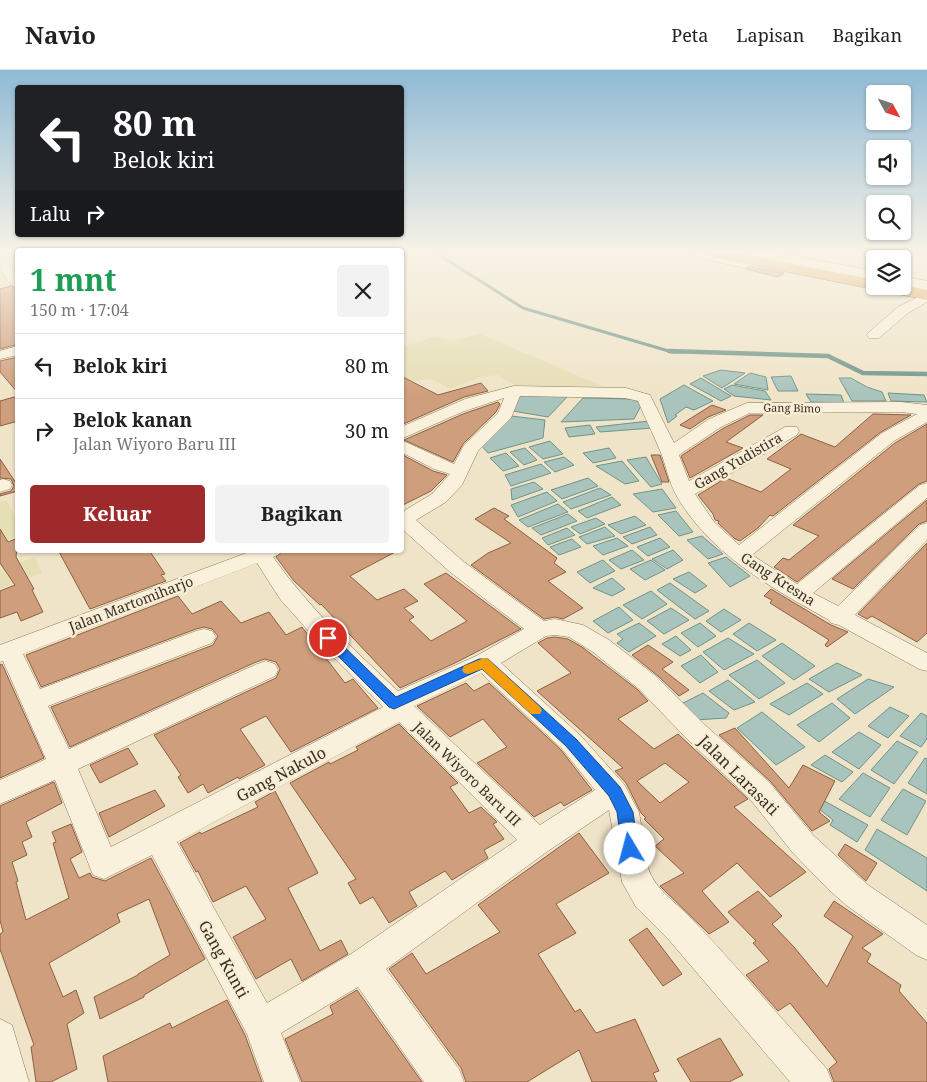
<!DOCTYPE html>
<html lang="id">
<head>
<meta charset="utf-8">
<style>
	:root { --surface:#fff; --page:#f2f2f2; --text:#222; --muted:#767676; --line:#e0e0e0; --accent:#9e2a2b }
	body { margin:0; font-family:"Noto Serif",serif; background:var(--page); color:var(--text); height:100vh; display:flex; flex-direction:column; font-size:19px; white-space:nowrap }
	* { box-sizing:border-box; margin:0 }
	p { font-size:16px; color:var(--muted) }
	.icon { flex:none; width:28px; height:28px; fill:none; stroke:currentColor; stroke-width:2; stroke-linecap:round; stroke-linejoin:round }
	.map { position:relative; flex:1; overflow:hidden }
	.sheet { position:absolute; left:15px; top:178px; width:389px; height:305px; display:flex; flex-direction:column; background:var(--surface); border-radius:5px; box-shadow:0 1px 4px #0004 }
	.sheet>* { flex:none }
	.top-card { position:absolute; left:15px; top:15px; width:389px; height:152px; border-radius:5px; box-shadow:0 1px 4px #0004; background:#202124; color:#fff; overflow:hidden }
	.needle { width:32px; rotate:130deg }
	.buttons { position:absolute; left:866px; top:15px; display:grid; gap:10px }
	.buttons a { display:grid; place-items:center; width:45px; height:45px; border-radius:5px; background:var(--surface); box-shadow:0 1px 4px #0004; font-size:25px }
	.pin { position:absolute; display:grid; place-items:center; width:42px; height:42px; color:#fff; margin:-21px; border:2px solid #fff; border-radius:50%; box-shadow:0 1px 5px #0007 }
	.me { position:absolute; width:55px; margin:-28px; rotate:352deg; stroke-linejoin:round; filter:drop-shadow(0 0 4px #0008) }
	.turn { display:flex; align-items:center; gap:18px; height:105px; padding:0 15px; font-size:22px }
	.turn .icon { width:65px; height:65px; stroke-width:2.5 }
	.turn b { display:block; font-size:35px; line-height:42px }
	.then { display:flex; align-items:center; height:48px; padding:0 15px; background:#0003; gap:10px; font-size:19px }
	.round { display:grid; place-items:center; flex:none; width:52px; height:52px; border-radius:5px; background:var(--page) }
	.head { display:flex; align-items:center; justify-content:space-between; height:85px; padding:0 15px }
	h1 { font-size:30px; font-weight:700; line-height:38px; color:#1e9e55 }
	.cta { display:flex; gap:10px; margin-top:auto; padding:10px 15px }
	.cta a { flex:1; height:58px; border-radius:5px; background:var(--accent); color:#fff; font-size:20px; font-weight:700; line-height:58px; text-align:center }
	.cta a+a { background:var(--page); color:var(--text) }
	ul { padding:0; list-style:none }
	li { display:flex; align-items:center; gap:15px; height:65px; padding:0 15px; border-top:1px solid var(--line) }
	li div { flex:1 }
	li b { display:block; font-size:19px }
	li em { font-style:normal }
	header { display:flex; align-items:center; gap:30px; box-sizing:border-box; height:70px; padding:0 25px; background:var(--surface); border-bottom:1px solid var(--line) }
	header strong { font-size:24px }
	nav { display:flex; gap:28px; margin-inline-start:auto; font-size:18px }
	.map>svg:first-child { display:block }
</style>
</head>
<body>
<header>
<strong>Navio</strong>
<nav><a>Peta</a><a>Lapisan</a><a>Bagikan</a></nav>
</header>
<div class="map">
<svg width="927" height="1012" viewBox="0 0 927 1012">
	<rect width="100%" height="100%" fill="#f0e4c8"/>
	<path fill="#e6deb5" d="M 480,264 L 553,295 L 604,317 L 516,316 L 498,305 L 481,307 L 449,319 L 433,309 L 401,312 L 401,278 L 435,266 L 451,271 Z
		M 6,430 L 17,449 L 17,466 L 0,473 L 0,432 Z
		M 35,487 L 42,503 L 0,519 L 0,500 Z"/>
	<path fill="#a9c4bc" stroke="#6f938a" d="M 721,300 L 745,303 L 722,318 L 703,306 Z
		M 750,303 L 766,307 L 768,320 L 734,314 Z
		M 791,306 L 798,321 L 778,321 L 771,307 Z
		M 701,308 L 731,326 L 721,331 L 690,314 Z
		M 839,308 L 851,308 L 867,317 L 882,322 L 886,331 L 852,331 Z
		M 684,315 L 713,331 L 694,340 L 686,337 L 675,345 L 677,346 L 668,353 L 660,329 Z
		M 732,315 L 765,321 L 771,330 L 734,326 L 724,319 Z
		M 521,323 L 568,326 L 548,347 L 513,341 Z
		M 888,323 L 924,325 L 927,332 L 891,331 Z
		M 806,324 L 841,325 L 844,333 L 811,332 Z
		M 583,328 L 634,329 L 642,334 L 634,349 L 561,352 Z
		M 511,346 L 545,350 L 543,368 L 488,383 L 481,375 Z
		M 649,351 L 653,358 L 600,362 L 596,357 Z
		M 590,355 L 595,364 L 569,367 L 565,358 Z
		M 550,371 L 563,384 L 543,389 L 529,377 Z
		M 525,378 L 537,390 L 524,395 L 510,382 Z
		M 609,378 L 616,388 L 593,393 L 583,383 Z
		M 506,383 L 519,396 L 503,401 L 490,388 Z
		M 564,387 L 574,395 L 555,402 L 544,392 Z
		M 646,387 L 662,414 L 651,417 L 627,390 Z
		M 622,391 L 639,411 L 625,414 L 596,396 Z
		M 541,394 L 551,403 L 511,416 L 505,405 Z
		M 588,408 L 598,416 L 562,429 L 551,420 Z
		M 534,412 L 543,419 L 512,430 L 511,419 Z
		M 600,418 L 611,425 L 571,439 L 563,432 Z
		M 662,419 L 676,438 L 653,442 L 633,424 Z
		M 547,422 L 557,431 L 518,447 L 511,435 Z
		M 612,427 L 621,435 L 587,448 L 578,441 Z
		M 558,434 L 568,442 L 528,457 L 519,450 Z
		M 676,441 L 693,462 L 679,466 L 658,445 Z
		M 568,444 L 577,451 L 541,465 L 532,458 Z
		M 635,446 L 646,455 L 621,464 L 608,455 Z
		M 596,448 L 605,454 L 580,464 L 571,457 Z
		M 605,457 L 615,466 L 587,474 L 579,467 Z
		M 650,457 L 657,465 L 632,474 L 623,467 Z
		M 567,458 L 575,465 L 548,475 L 542,468 Z
		M 702,466 L 723,484 L 708,489 L 687,470 Z
		M 617,468 L 628,476 L 603,485 L 593,476 Z
		M 660,468 L 670,477 L 648,486 L 637,477 Z
		M 572,469 L 581,477 L 559,485 L 550,477 Z
		M 632,480 L 644,490 L 621,499 L 609,490 Z
		M 673,480 L 683,490 L 667,499 L 652,489 Z
		M 726,487 L 750,506 L 730,517 L 708,493 Z
		M 603,490 L 615,501 L 590,513 L 577,502 Z
		M 651,490 L 665,500 L 645,510 L 630,499 Z
		M 689,502 L 707,516 L 695,523 L 673,509 Z
		M 612,508 L 625,519 L 612,526 L 593,518 Z
		M 670,513 L 709,541 L 695,549 L 657,520 Z
		M 651,521 L 667,534 L 642,549 L 623,535 Z
		M 619,537 L 633,550 L 608,563 L 593,551 Z
		M 671,538 L 689,550 L 664,564 L 647,551 Z
		M 724,539 L 741,550 L 721,562 L 706,551 Z
		M 639,553 L 656,566 L 629,582 L 617,573 L 623,569 L 617,564 Z
		M 700,553 L 716,566 L 698,577 L 681,563 Z
		M 749,553 L 776,570 L 757,581 L 733,564 Z
		M 676,566 L 691,580 L 680,586 L 662,574 Z
		M 728,568 L 754,584 L 724,600 L 703,582 Z
		M 782,573 L 815,596 L 794,610 L 762,586 Z
		M 701,585 L 718,602 L 700,613 L 681,596 Z
		M 757,590 L 785,613 L 759,629 L 729,605 Z
		M 837,593 L 862,605 L 829,622 L 809,609 Z
		M 868,609 L 894,617 L 855,644 L 837,629 Z
		M 728,610 L 755,632 L 734,640 L 709,621 Z
		M 807,613 L 823,624 L 789,645 L 770,634 Z
		M 703,623 L 729,643 L 726,648 L 695,650 L 681,634 Z
		M 832,633 L 850,648 L 819,672 L 797,655 Z
		M 890,637 L 909,646 L 888,668 L 868,656 Z
		M 762,642 L 805,677 L 776,695 L 737,658 Z
		M 921,643 L 927,646 L 927,669 L 921,677 L 900,666 Z
		M 859,662 L 881,675 L 859,699 L 832,682 Z
		M 897,671 L 918,682 L 894,714 L 871,700 Z
		M 825,685 L 853,702 L 842,712 L 811,695 Z
		M 925,688 L 927,689 L 927,724 L 908,713 Z
		M 863,703 L 890,718 L 870,747 L 839,729 Z
		M 903,719 L 926,731 L 907,765 L 881,750 Z
		M 819,728 L 868,755 L 857,772 L 830,755 L 833,750 L 819,739 Z
		M 877,759 L 927,788 L 927,821 L 865,780 Z"/>
	<g fill="none" stroke-linecap="round" stroke-linejoin="round">
		<path stroke="#6f938a" stroke-width="3" d="M 436,183 L 523,238 L 672,282 L 682,282"/>
		<path stroke="#6f938a" stroke-width="4.5" d="M 669,281 L 828,286 L 863,303 L 927,304"/>
	</g>
	<path fill="#cf9f7d" stroke="#8d5f41" fill-rule="evenodd" d="M 751,197 L 784,203 L 778,207 L 746,199 Z
		M 11,216 L 18,220 L 18,274 L 0,279 L 0,219 Z
		M 18,287 L 18,323 L 0,302 L 0,291 Z
		M 401,306 L 438,325 L 481,313 L 488,321 L 464,327 L 401,355 Z
		M 18,326 L 18,351 L 0,356 L 0,331 Z
		M 498,332 L 500,334 L 496,342 L 463,374 L 453,392 L 404,370 L 463,344 Z
		M 712,335 L 726,340 L 708,347 L 690,359 L 680,355 Z
		M 873,344 L 911,345 L 881,362 L 773,446 L 770,445 L 758,458 L 740,471 L 735,469 L 718,453 L 719,451 L 715,450 L 713,444 L 698,425 L 726,408 L 761,422 L 791,399 L 767,389 L 801,364 L 835,377 Z
		M 750,345 L 763,345 L 726,372 L 743,378 L 690,408 L 681,386 L 722,359 Z
		M 927,354 L 927,411 L 919,414 L 797,512 L 774,497 L 783,488 L 789,490 L 819,466 L 793,455 L 895,373 Z
		M 401,384 L 433,401 L 447,405 L 431,421 L 401,436 Z
		M 651,385 L 660,385 L 669,412 L 662,412 Z
		M 0,389 L 18,416 L 18,421 L 0,426 L 0,424 L 11,421 L 14,416 L 11,409 L 0,408 Z
		M 927,430 L 927,451 L 919,454 L 853,519 L 832,509 Z
		M 494,438 L 509,446 L 504,449 L 557,488 L 554,493 L 566,502 L 548,511 L 583,538 L 563,549 L 555,547 L 544,549 L 471,495 L 488,483 L 511,473 L 475,449 Z
		M 0,459 L 8,472 L 18,468 L 16,487 L 34,519 L 32,520 L 43,542 L 21,551 L 17,542 L 0,548 L 0,521 L 15,515 L 0,493 Z
		M 927,473 L 927,563 L 917,572 L 872,546 L 867,549 L 858,544 Z
		M 58,480 L 149,480 L 165,504 L 161,505 L 166,511 L 90,539 Z
		M 284,480 L 399,480 L 350,506 L 377,530 L 404,519 L 418,531 L 404,538 L 414,547 L 409,550 L 431,571 L 467,551 L 424,514 L 446,503 L 521,559 L 455,593 L 400,618 L 321,534 L 320,535 L 294,511 L 276,487 Z
		M 771,519 L 831,555 L 848,562 L 827,577 L 825,575 L 829,570 L 770,533 L 772,530 L 764,526 Z
		M 178,526 L 192,544 L 221,531 L 241,553 L 269,542 L 286,565 L 302,557 L 345,613 L 353,609 L 378,638 L 291,682 L 266,646 L 240,659 L 265,695 L 239,709 L 238,707 L 208,723 L 203,714 L 188,723 L 178,707 L 181,705 L 154,665 L 276,608 L 280,599 L 276,592 L 265,589 L 256,592 L 70,677 L 51,637 L 213,575 L 218,566 L 212,559 L 204,557 L 196,559 L 41,617 L 26,585 Z
		M 555,567 L 568,569 L 582,577 L 638,620 L 648,631 L 618,649 L 654,679 L 678,664 L 748,729 L 734,737 L 806,802 L 770,827 L 737,793 L 702,821 L 729,852 L 709,864 L 660,816 L 684,803 L 655,776 L 664,769 L 644,749 L 646,748 L 641,743 L 626,713 L 615,701 L 623,698 L 537,621 L 571,603 L 538,573 L 547,568 ZM 665,693 L 689,712 L 660,733 L 637,711 Z
		M 648,575 L 673,592 L 662,599 L 689,620 L 679,626 L 658,606 L 632,585 Z
		M 2,594 L 44,688 L 0,708 L 0,595 Z
		M 466,613 L 474,621 L 489,613 L 561,680 L 592,720 L 564,736 L 561,732 L 534,747 L 477,693 L 507,677 L 483,649 L 450,667 L 417,636 Z
		M 399,654 L 458,713 L 450,717 L 469,743 L 481,737 L 497,752 L 493,754 L 504,769 L 484,780 L 488,788 L 452,810 L 445,801 L 409,822 L 417,836 L 389,853 L 373,827 L 360,834 L 348,813 L 356,809 L 290,713 L 329,692 L 330,694 L 358,680 L 356,677 Z
		M 735,658 L 789,718 L 803,695 L 835,711 L 819,742 L 830,751 L 812,761 L 770,711 L 719,665 Z
		M 128,678 L 138,694 L 100,713 L 90,695 Z
		M 54,712 L 62,733 L 26,752 L 32,767 L 22,772 L 27,785 L 12,792 L 18,811 L 16,812 L 26,850 L 69,828 L 53,773 L 56,772 L 52,762 L 71,754 L 82,782 L 70,789 L 79,808 L 90,803 L 92,807 L 105,811 L 151,788 L 205,889 L 144,925 L 144,927 L 100,949 L 94,927 L 138,905 L 138,904 L 170,885 L 149,829 L 117,844 L 120,852 L 49,893 L 63,927 L 76,920 L 84,943 L 67,954 L 77,999 L 51,1012 L 36,1012 L 31,977 L 34,975 L 0,879 L 0,864 L 3,862 L 0,850 L 0,736 Z
		M 155,720 L 165,736 L 109,767 L 99,743 Z
		M 275,721 L 318,803 L 288,818 L 320,881 L 341,870 L 348,884 L 302,911 L 291,889 L 256,909 L 233,867 L 266,849 L 246,816 L 213,832 L 198,801 L 196,802 L 180,773 L 200,762 L 201,764 L 258,737 L 255,732 Z
		M 579,763 L 609,803 L 556,834 L 576,863 L 538,884 L 575,942 L 580,939 L 596,963 L 635,949 L 659,1001 L 653,1003 L 657,1012 L 592,1012 L 579,980 L 527,1012 L 466,1012 L 461,998 L 389,899 L 412,883 L 426,904 L 500,862 L 478,835 Z
		M 845,774 L 877,793 L 866,811 L 838,785 Z
		M 758,821 L 782,846 L 772,854 L 794,877 L 827,917 L 853,866 L 824,846 L 834,831 L 883,864 L 862,878 L 871,884 L 867,892 L 901,915 L 899,921 L 927,953 L 927,1012 L 834,1012 L 829,999 L 837,992 L 790,933 L 778,941 L 746,905 L 769,891 L 753,873 L 756,871 L 728,842 Z
		M 647,858 L 682,904 L 663,916 L 629,870 Z
		M 357,920 L 422,1012 L 302,1012 L 285,969 L 333,944 L 330,936 Z
		M 227,930 L 245,965 L 262,1012 L 108,1012 L 103,986 L 170,953 L 172,958 Z
		M 720,968 L 743,1005 L 729,1012 L 691,1012 L 677,989 Z"/>
	<g fill="none" stroke-linecap="round" stroke-linejoin="round">
		<g stroke="#8d765c" stroke-width="1">
			<path id="street" d="M 0,188 C 12,192 18,206 18,218 C 6,214 0,200 0,188 Z
				M 924,224 L 927,225 L 927,232 L 908,243 L 879,268 L 869,268 L 867,265 L 869,262 L 898,237 Z
				M 18,276 L 18,285 L 0,289 L 0,281 Z
				M 514,316 L 626,318 L 650,325 L 674,373 L 709,349 L 747,333 L 901,332 L 927,335 L 927,352 L 894,371 L 752,485 L 797,514 L 920,415 L 927,413 L 927,428 L 813,523 L 838,536 L 920,455 L 927,453 L 927,470 L 855,545 L 927,583 L 927,601 L 919,599 L 839,555 L 831,553 L 829,550 C 771,518 708,483 675,423 C 669,411 666,396 661,383 C 654,366 645,348 638,331 L 625,328 L 520,326 L 511,348 L 478,381 L 462,415 L 446,432 L 416,450 L 464,492 L 544,551 L 555,549 L 583,555 L 609,570 L 657,607 L 705,655 L 769,712 L 813,765 L 850,799 L 868,815 L 927,855 L 927,890 L 916,885 L 846,835 L 828,819 L 793,783 L 749,728 L 687,669 L 639,619 L 593,582 L 569,567 L 555,565 L 546,566 L 501,593 L 580,665 L 624,714 L 639,742 L 648,798 C 655,820 677,833 692,849 C 738,898 782,949 827,999 L 832,1012 L 790,1012 L 669,870 L 636,837 L 622,812 L 609,740 L 548,781 L 386,899 L 459,999 L 464,1012 L 424,1012 L 358,917 L 281,963 L 300,1012 L 264,1012 L 247,964 L 152,785 L 104,809 L 93,805 L 55,710 L 0,734 L 0,710 L 46,689 L 3,591 L 0,592 L 0,575 L 249,482 L 248,480 L 282,480 L 279,484 L 273,487 C 310,539 352,578 398,621 L 476,586 L 524,559 L 450,502 L 401,458 L 402,442 L 432,424 L 450,404 L 434,399 L 401,382 L 401,370 L 454,394 L 464,375 L 498,343 L 504,328 L 462,342 L 401,369 L 401,357 L 465,329 ZM 901,342 L 917,344 L 882,363 L 739,475 L 714,452 L 695,424 L 797,365 L 799,361 L 797,357 L 785,357 L 689,411 L 679,385 L 721,357 L 750,343 ZM 257,493 L 280,529 L 320,574 L 383,637 L 111,777 L 78,699 L 275,606 L 278,600 L 275,594 L 266,591 L 257,594 L 69,679 L 48,636 L 212,573 L 216,567 L 212,561 L 204,559 L 196,561 L 40,619 L 23,584 ZM 481,603 L 562,679 L 595,720 L 540,755 L 414,636 ZM 399,652 L 517,770 L 351,884 L 267,933 L 177,772 Z
				M 3,409 L 10,411 L 12,415 L 10,419 L 0,422 L 0,410 Z
				M 0,949 L 12,955 L 29,1012 L 0,1012 Z"/>
		</g>
		<g stroke="#6f573f" stroke-width="1">
			<path id="secondary" d="M 689,183 L 718,183 L 749,190 L 752,193 L 749,196 L 744,198 L 691,186 Z
				M 745,183 L 777,183 L 875,201 L 875,211 L 752,187 L 747,186 Z
				M 902,206 L 927,211 L 927,221 L 902,216 Z"/>
		</g>
		<g stroke="#5b4430" stroke-width="1">
			<path id="highway" d="M 706,183 L 737,183 L 875,210 L 875,216 L 902,215 L 927,220 L 927,230 L 713,187 L 708,186 Z"/>
		</g>
		<use href="#street" fill="#faf1dc" fill-rule="evenodd"/>
		<use href="#secondary" fill="#faf1dc" fill-rule="evenodd"/>
		<use href="#highway" fill="#e0a458" fill-rule="evenodd"/>
	</g>
	<linearGradient id="sky" x2="0" y2="1"><stop stop-color="#8fbad6"/><stop offset="0.56" stop-color="#f8f3e6"/><stop offset="1" stop-color="#f8f3e6" stop-opacity="0"/></linearGradient>
	<rect width="927" height="325" fill="url(#sky)"/>
	<path fill="#1a73e8" stroke="#114b97" d="M 328,564 L 332,565 L 396,627 L 479,589 L 488,589 L 576,669 L 620,717 L 633,742 L 638,779 L 636,784 L 630,786 L 624,784 L 622,779 L 617,742 L 609,726 L 566,676 L 482,599 L 394,639 L 389,637 L 323,571 L 322,568 L 323,565 Z"/>
	<path fill="#f59e0b" d="M 484,588 L 488,589 L 540,637 L 542,640 L 540,644 L 531,644 L 482,599 L 468,604 L 464,603 L 462,600 L 464,596 Z"/>
	<g text-anchor="middle" stroke-width="5" stroke-linejoin="round" paint-order="stroke">
		<g font-size="11" fill="#3d2e20" stroke="#f7eed8">
			<text transform="translate(792 338) rotate(1)" y="4">Gang Bimo</text>
		</g>
		<g font-size="14" fill="#3d2e20" stroke="#f7eed8">
			<text transform="translate(738 391) rotate(-30)" y="5">Gang Yudistira</text>
			<text transform="translate(778 509) rotate(33)" y="5">Gang Kresna</text>
			<text transform="translate(131 534) rotate(-21)" y="5">Jalan Martomiharjo</text>
			<text transform="translate(467 704) rotate(44)" y="5">Jalan Wiyoro Baru III</text>
		</g>
		<g font-size="16" fill="#3d2e20" stroke="#f7eed8">
			<text transform="translate(281 704) rotate(-28)" y="6">Gang Nakulo</text>
			<text transform="translate(739 705) rotate(45)" y="6">Jalan Larasati</text>
			<text transform="translate(224 889) rotate(61)" y="6">Gang Kunti</text>
		</g>
	</g>
</svg>
<div class="buttons">
<a><svg class="needle" viewBox="-14 -14 28 28"><path d="M0-13l5 13h-10z" fill="#e53935"/><path d="M0 13l5-13h-10z" fill="#767676"/></svg></a>
<a><svg class="icon" aria-label="sound" viewBox="0 0 24 24"><path d="M4 9h4l5-4v14l-5-4H4zM17 9q2 3 0 6"/></svg></a>
<a><svg class="icon" aria-label="search" viewBox="0 0 24 24"><circle cx="10" cy="10" r="6"/><path d="M15 15l6 6"/></svg></a>
<a><svg class="icon" aria-label="layers" viewBox="0 0 24 24"><path d="M12 4l9 5-9 5-9-5zM3 14l9 5 9-5"/></svg></a>
</div>
<div class="pin" style="left:328px;top:568px;background:#d93025"><svg class="icon" aria-label="arrive" viewBox="0 0 24 24"><path d="M6 21V4h12l-3 4 3 4H6"/></svg></div>
<svg class="me" style="left:630px;top:779px" viewBox="-20 -20 40 40"><circle r="19" fill="#fff"/><path d="M0-13L10 11 0 6-10 11z" fill="#1a73e8"/></svg>
<div class="top-card">
<div class="turn"><svg class="icon" aria-label="left" viewBox="0 0 24 24"><path d="M17 20v-9H6M10 6l-5 5 5 5"/></svg><div><b>80 m</b>Belok kiri</div></div>
<div class="then">Lalu<svg class="icon" aria-label="right" viewBox="0 0 24 24"><path d="M7 20v-9h11M14 6l5 5-5 5"/></svg></div>
</div>
<section class="sheet">
<div class="head"><div><h1>1 mnt</h1><p>150 m · 17:04</p></div><a class="round"><svg class="icon" aria-label="close" viewBox="0 0 24 24"><path d="M6 6l12 12M18 6L6 18"/></svg></a></div>
<ul>
<li><svg class="icon" aria-label="left" viewBox="0 0 24 24"><path d="M17 20v-9H6M10 6l-5 5 5 5"/></svg><div><b>Belok kiri</b></div><em>80 m</em></li>
<li><svg class="icon" aria-label="right" viewBox="0 0 24 24"><path d="M7 20v-9h11M14 6l5 5-5 5"/></svg><div><b>Belok kanan</b><p>Jalan Wiyoro Baru III</p></div><em>30 m</em></li>
</ul>
<div class="cta"><a>Keluar</a><a>Bagikan</a></div>
</section>
</div>
</body>
</html>
